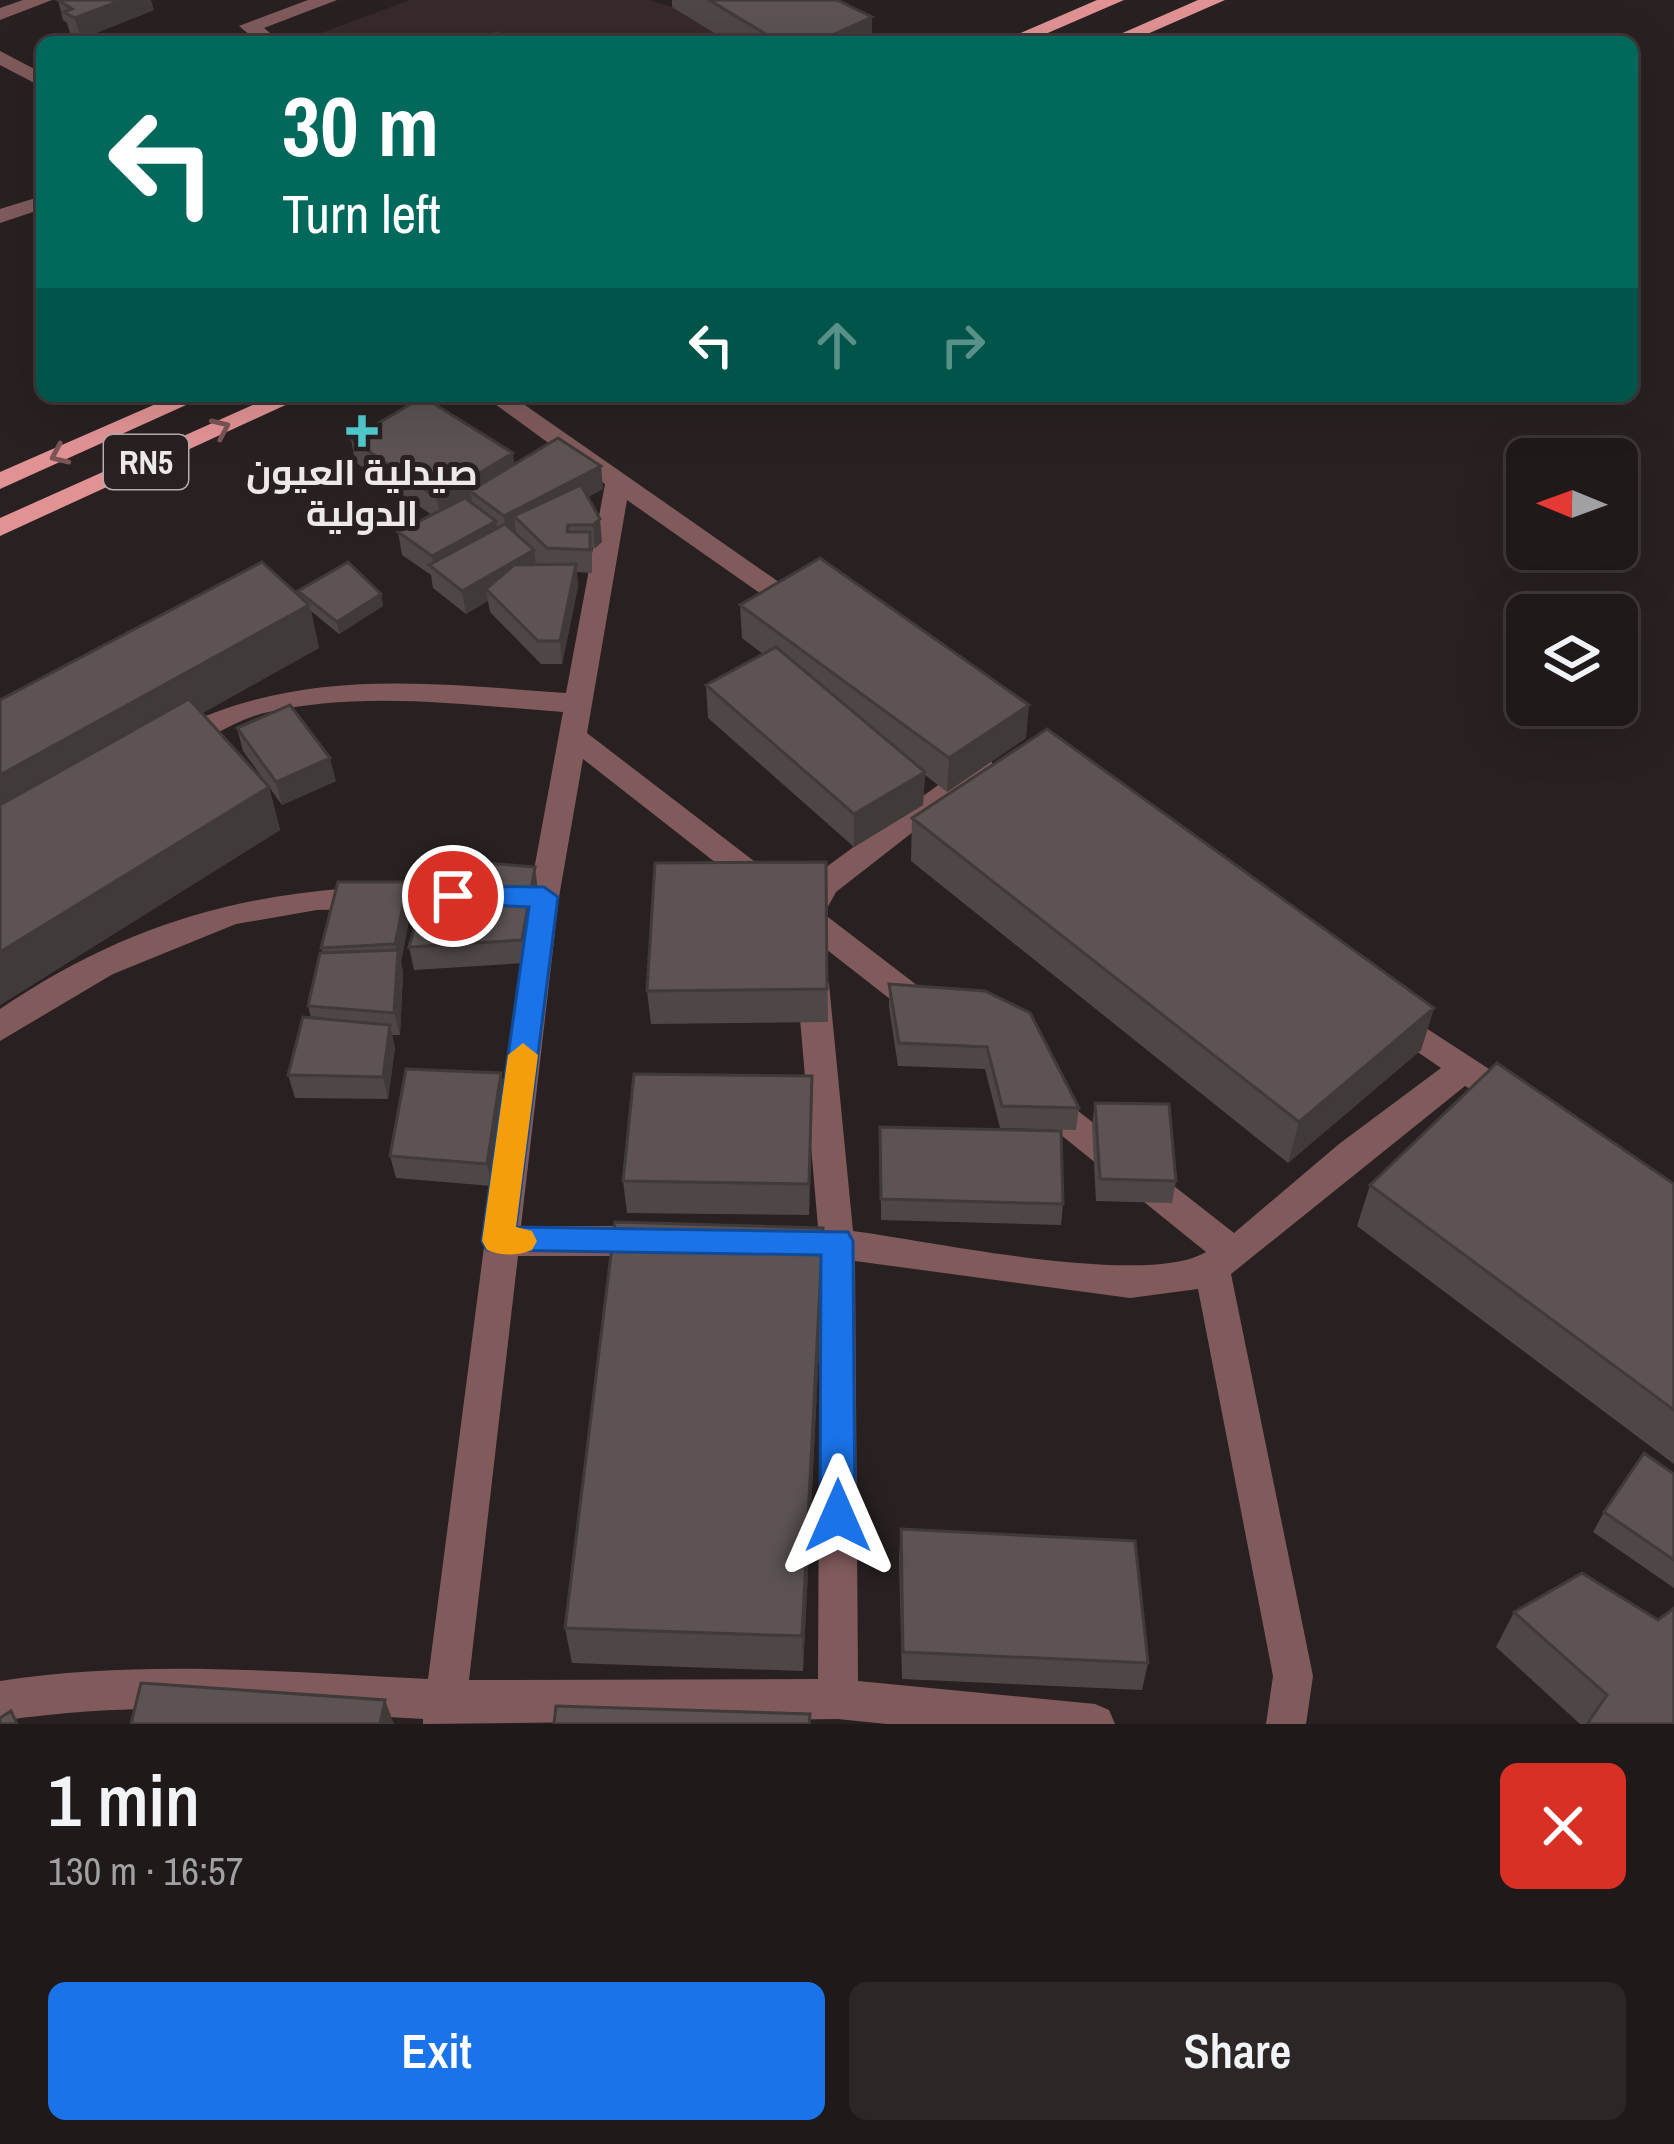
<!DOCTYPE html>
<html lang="en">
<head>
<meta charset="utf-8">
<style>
	:root { --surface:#1f1919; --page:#2c2626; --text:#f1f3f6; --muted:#a1a0a2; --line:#3c3838; --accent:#1a73e8 }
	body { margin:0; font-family:"Archivo Narrow",Cairo,sans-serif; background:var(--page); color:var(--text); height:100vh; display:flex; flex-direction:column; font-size:45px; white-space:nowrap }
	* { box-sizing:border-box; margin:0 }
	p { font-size:39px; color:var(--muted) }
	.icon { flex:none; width:66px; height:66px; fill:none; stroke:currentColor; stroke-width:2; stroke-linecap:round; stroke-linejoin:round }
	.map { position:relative; height:1724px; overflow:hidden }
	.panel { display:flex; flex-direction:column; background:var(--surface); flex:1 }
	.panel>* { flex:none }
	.top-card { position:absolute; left:36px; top:36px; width:1602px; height:366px; border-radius:18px; box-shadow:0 12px 48px #0002,0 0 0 3px var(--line); background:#00695c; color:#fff; overflow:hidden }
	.needle { width:78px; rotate:271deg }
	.tools { position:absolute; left:1506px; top:438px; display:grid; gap:24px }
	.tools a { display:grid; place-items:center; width:132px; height:132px; border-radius:18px; background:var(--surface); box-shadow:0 12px 48px #0002,0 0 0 3px var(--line); font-size:60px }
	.pin { position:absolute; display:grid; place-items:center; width:102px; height:102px; color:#fff; margin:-51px; border:6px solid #fff; border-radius:50%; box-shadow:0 3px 12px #0007 }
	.me { position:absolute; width:132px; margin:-66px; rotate:0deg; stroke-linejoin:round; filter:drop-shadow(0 0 9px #0008) }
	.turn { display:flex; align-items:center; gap:42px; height:252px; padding:0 48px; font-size:54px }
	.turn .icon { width:156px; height:156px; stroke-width:2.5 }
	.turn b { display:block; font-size:84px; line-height:102px }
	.lanes { display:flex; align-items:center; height:114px; padding:0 48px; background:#0003; justify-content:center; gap:60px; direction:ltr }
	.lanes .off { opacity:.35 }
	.round { display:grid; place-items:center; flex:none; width:126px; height:126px; border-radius:18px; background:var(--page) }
	.overview { display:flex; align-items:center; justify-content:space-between; height:204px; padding:0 48px }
	h1 { font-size:72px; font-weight:600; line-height:90px }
	.cta { display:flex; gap:24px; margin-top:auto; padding:24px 48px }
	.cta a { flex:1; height:138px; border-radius:18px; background:var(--accent); color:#fff; font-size:48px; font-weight:600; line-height:138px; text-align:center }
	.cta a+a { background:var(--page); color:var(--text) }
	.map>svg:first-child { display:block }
</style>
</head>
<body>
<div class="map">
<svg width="1674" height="1724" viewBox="0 0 1674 1724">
	<rect width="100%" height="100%" fill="#292121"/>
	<path fill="#382a2a" d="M 410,0 L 649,0 L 672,7 L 689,0 L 861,42 L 297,42 Z"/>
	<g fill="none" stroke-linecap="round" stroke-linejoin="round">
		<path fill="#815b5c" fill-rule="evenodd" d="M 23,0 L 52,0 L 0,20 L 0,8 Z
			M 308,0 L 337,0 L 264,28 L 281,42 L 258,42 L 239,26 Z
			M 0,51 L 42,73 L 42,87 L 0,65 Z
			M 42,196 L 42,209 L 0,223 L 0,209 Z
			M 484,396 L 512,396 L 809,603 L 813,609 L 809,615 L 791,615 L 627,500 L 587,733 L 802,898 L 814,876 L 971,761 L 991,761 L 995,768 L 836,892 L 824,914 L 935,999 L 940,1008 L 935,1017 L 913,1017 L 583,759 L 559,897 L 521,1226 L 654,1226 L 666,1231 L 671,1241 L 666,1251 L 654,1256 L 518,1256 L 469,1680 L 818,1679 L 820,1256 L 804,1251 L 799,1241 L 804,1231 L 818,1227 L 797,984 L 802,975 L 824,975 L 829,984 L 853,1231 C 930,1241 1146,1288 1206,1252 L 1035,1114 L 1030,1105 L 1035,1096 L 1047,1092 L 1059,1096 L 1234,1233 L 1339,1144 L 1441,1068 L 1381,1027 L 1376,1018 L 1381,1009 L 1392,1006 L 1523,1091 L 1528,1100 L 1523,1109 L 1511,1113 L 1465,1086 L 1231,1274 L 1313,1676 L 1306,1724 L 1266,1724 L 1273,1676 L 1198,1289 L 1130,1298 L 855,1261 L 858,1681 L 1095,1704 L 1109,1710 L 1115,1724 L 887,1724 L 838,1719 L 423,1724 L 423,1719 C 279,1711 143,1699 0,1721 L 0,1681 C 143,1659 284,1672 428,1679 L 484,1247 L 481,1241 L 486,1230 L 529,897 L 563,712 C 464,705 361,690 264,713 C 233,721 208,741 178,750 L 164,740 L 168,733 C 299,666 425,683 566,693 L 605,484 Z
			M 460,885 L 471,888 L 475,896 L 471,904 L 460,907 L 317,910 L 236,924 L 113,974 L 0,1041 L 0,1009 L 12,1001 C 158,906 289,883 460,885 Z"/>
		<path fill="#e19394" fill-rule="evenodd" d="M 1097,0 L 1124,0 L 1027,42 L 1000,42 Z
			M 1198,0 L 1225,0 L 1129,42 L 1102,42 Z
			M 174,396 L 206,396 L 0,489 L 0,472 Z
			M 273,396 L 305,396 L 0,536 L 0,518 Z"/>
	</g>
	<path fill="#4f4747" d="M 58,0 L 154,10 L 81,39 L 70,33 L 67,23 L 63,20 Z
		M 672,0 L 837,0 L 872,42 L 729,42 L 672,7 Z
		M 351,439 L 514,464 L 601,466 L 603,489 L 588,497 L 602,542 L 595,548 L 592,548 L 592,573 L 577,572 L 578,587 L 562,664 L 541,664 L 490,612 L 488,601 L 466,614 L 433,588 L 431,575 L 402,555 L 398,532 L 432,515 L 355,462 Z
		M 298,591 L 381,594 L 383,606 L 339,634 L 311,611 L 319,648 L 202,713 L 269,787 L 280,830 L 0,1005 L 0,700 L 299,596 Z
		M 740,605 L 1026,738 L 947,792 L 925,775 L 923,805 L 854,847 L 708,718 L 706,685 L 763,654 L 742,638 Z
		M 237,728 L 336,781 L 282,805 L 243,751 Z
		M 912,818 L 1434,1008 L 1421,1050 L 1288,1163 L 911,861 Z
		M 826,862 L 828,1022 L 651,1024 L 647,991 Z
		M 408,882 L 412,904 L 401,962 L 403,973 L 400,1035 L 392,1035 L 395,1048 L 388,1099 L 295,1098 L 288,1075 L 311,1018 L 308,1006 L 323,953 L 321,948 Z
		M 538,890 L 525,963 L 414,970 L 409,947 Z
		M 889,984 L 1079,1108 L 1076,1130 L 1000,1128 L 985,1069 L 898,1066 L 889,1007 Z
		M 501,1073 L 506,1095 L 492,1186 L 396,1178 L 390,1156 Z
		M 1095,1103 L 1176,1181 L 1172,1203 L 1096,1201 L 1092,1125 Z
		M 812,1109 L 809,1215 L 627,1213 L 623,1181 Z
		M 880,1127 L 1063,1204 L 1061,1225 L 881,1220 Z
		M 1674,1184 L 1674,1464 L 1357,1226 L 1370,1185 Z
		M 823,1228 L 823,1268 L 803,1671 L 572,1663 L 565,1628 Z
		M 1674,1474 L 1674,1588 L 1593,1532 L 1604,1512 Z
		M 901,1529 L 1148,1663 L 1142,1690 L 902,1679 L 899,1557 Z
		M 1514,1612 L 1674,1724 L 1580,1724 L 1496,1647 Z"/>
	<path fill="#403a39" d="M 122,0 L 151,0 L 154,10 L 81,39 L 75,18 Z
		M 872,17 L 872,42 L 817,42 Z
		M 513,453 L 516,476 L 470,491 L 472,502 L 441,521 L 437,498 Z
		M 601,466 L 603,489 L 527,528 L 514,516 L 516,534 L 507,539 L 504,516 Z
		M 600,519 L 602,542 L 595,548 L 593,525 Z
		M 496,521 L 499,544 L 434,568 L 432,556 Z
		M 534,550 L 537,573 L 486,589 L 488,601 L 466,614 L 462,591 Z
		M 576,564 L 578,587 L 562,664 L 560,641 Z
		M 381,594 L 383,606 L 339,634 L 337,622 Z
		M 309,605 L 319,648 L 0,827 L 0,775 Z
		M 1029,705 L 1026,738 L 947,792 L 949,758 Z
		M 330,758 L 336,781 L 282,805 L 276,782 Z
		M 925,772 L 923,805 L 854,847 L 854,814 Z
		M 269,787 L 280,830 L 0,1005 L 0,952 Z
		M 535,867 L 538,890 L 525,963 L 522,940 Z
		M 408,882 L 412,904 L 401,962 L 403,973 L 400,1035 L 394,1013 L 398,958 L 395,944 Z
		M 1434,1008 L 1421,1050 L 1288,1163 L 1299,1122 Z
		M 390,1025 L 395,1048 L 388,1099 L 383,1077 Z
		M 501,1073 L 506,1095 L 492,1186 L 487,1164 Z
		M 812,1076 L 812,1109 L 809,1215 L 809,1184 Z
		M 823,1228 L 823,1268 L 803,1671 L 802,1636 Z
		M 385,1700 L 394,1724 L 380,1724 Z"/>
	<path fill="#5c5352" stroke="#403a39" stroke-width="3" d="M 58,0 L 122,0 L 75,18 L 64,12 L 72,9 Z
		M 709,0 L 837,0 L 872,17 L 817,42 L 779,42 Z
		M 497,33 L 511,42 L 474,42 Z
		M 423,397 L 513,453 L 437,498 L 351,439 Z
		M 558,438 L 601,466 L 504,516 L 470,491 Z
		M 581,485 L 600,519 L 593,525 L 568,525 L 567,532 L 590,532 L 590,550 L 547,548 L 514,516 Z
		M 465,498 L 496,521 L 432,556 L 398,532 Z
		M 505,524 L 534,550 L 462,591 L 429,565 Z
		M 820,558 L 1029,705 L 949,758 L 740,605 Z
		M 262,562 L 309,605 L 0,775 L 0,700 Z
		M 348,562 L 381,594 L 337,622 L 298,591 Z
		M 576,564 L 560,641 L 538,641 L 486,589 L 514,565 Z
		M 776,647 L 925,772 L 854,814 L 706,685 Z
		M 189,699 L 269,787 L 0,952 L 0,805 Z
		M 290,705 L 330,758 L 276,782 L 237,728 Z
		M 1047,729 L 1434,1008 L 1299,1122 L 912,818 Z
		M 434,859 L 535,867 L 522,940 L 409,947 Z
		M 826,862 L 827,989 L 647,991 L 655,863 Z
		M 338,882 L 408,882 L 395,944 L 321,948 Z
		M 398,950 L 394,1013 L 308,1006 L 320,953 Z
		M 889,984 L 985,991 L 1030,1013 L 1079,1108 L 1002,1106 L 987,1047 L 899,1043 Z
		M 303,1017 L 390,1025 L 383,1077 L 288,1075 Z
		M 1497,1063 L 1674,1184 L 1674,1410 L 1370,1185 Z
		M 406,1069 L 501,1073 L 487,1164 L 390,1156 Z
		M 634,1074 L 812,1076 L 809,1184 L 623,1181 Z
		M 1095,1103 L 1169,1104 L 1176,1181 L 1100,1179 Z
		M 880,1127 L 1061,1131 L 1063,1204 L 881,1199 Z
		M 615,1222 L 823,1228 L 802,1636 L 565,1628 Z
		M 1644,1453 L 1674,1474 L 1674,1560 L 1604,1512 Z
		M 901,1529 L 1135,1541 L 1148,1663 L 903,1652 Z
		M 1582,1573 L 1658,1620 L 1674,1608 L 1674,1724 L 1587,1724 L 1607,1695 L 1514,1612 Z
		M 141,1683 L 385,1700 L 380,1724 L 131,1724 Z
		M 556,1706 L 810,1714 L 809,1724 L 554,1724 Z
		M 11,1711 L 17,1724 L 0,1724 L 0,1718 Z"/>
	<defs><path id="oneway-chevron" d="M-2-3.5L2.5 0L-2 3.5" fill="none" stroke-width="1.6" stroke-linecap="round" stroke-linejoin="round" transform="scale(3)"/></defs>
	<g stroke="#7c5455">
		<use href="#oneway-chevron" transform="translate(221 428) rotate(-24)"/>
		<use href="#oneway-chevron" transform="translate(59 455) rotate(156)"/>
	</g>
	<path fill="#1a73e8" stroke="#114b97" stroke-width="3" d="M 453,886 L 544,887 L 558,897 L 516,1227 L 848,1232 L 853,1241 L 855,1516 L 850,1527 L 838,1532 L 825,1527 L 820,1516 L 821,1255 L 487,1250 L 482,1241 L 529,907 L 443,903 L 443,889 Z"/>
	<path fill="#f59e0b" d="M 523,1043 L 538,1055 L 516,1227 L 532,1231 L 537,1241 L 532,1250 C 517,1256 502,1256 487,1250 L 482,1241 L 508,1055 Z"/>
	<path fill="#51ccd1" stroke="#292121" stroke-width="4.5" d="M356 413h12v12h12v12h-12v12h-12v-12h-12v-12h12z"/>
	<g text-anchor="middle" stroke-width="10" stroke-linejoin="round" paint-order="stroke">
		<rect fill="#292121" stroke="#b3adad" stroke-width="3" x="104" y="435" width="84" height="54" rx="9"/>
		<g font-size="33" font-weight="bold" fill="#eee9e9">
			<text x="146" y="474">RN5</text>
		</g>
		<g font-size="36" font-weight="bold" fill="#eee9e9" stroke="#292121">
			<text x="362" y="485">صيدلية العيون<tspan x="362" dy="41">الدولية</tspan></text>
		</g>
	</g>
</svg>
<div class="tools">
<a><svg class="needle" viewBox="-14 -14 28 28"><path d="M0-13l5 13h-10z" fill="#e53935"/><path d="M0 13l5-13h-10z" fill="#a1a0a2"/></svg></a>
<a><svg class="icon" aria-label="layers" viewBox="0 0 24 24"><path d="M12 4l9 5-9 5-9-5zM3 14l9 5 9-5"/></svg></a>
</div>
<div class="pin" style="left:453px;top:896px;background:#d93025"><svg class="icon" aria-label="arrive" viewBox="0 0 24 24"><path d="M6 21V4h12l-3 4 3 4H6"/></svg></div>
<svg class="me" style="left:838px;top:1516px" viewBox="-20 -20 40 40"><path d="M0-17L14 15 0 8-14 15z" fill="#1a73e8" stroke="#fff" stroke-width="4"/></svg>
<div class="top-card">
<div class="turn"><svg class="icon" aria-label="left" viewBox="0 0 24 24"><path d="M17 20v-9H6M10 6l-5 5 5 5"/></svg><div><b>30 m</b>Turn left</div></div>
<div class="lanes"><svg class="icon" aria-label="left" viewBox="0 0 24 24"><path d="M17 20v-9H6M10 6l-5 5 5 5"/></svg><svg class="icon off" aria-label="ahead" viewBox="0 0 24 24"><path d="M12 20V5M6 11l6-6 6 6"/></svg><svg class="icon off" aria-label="right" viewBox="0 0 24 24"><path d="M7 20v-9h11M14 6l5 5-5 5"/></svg></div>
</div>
</div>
<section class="panel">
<div class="overview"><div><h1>1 min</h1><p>130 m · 16:57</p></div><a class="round" style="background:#d93025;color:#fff"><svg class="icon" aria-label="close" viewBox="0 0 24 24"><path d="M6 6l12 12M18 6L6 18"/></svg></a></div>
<div class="cta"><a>Exit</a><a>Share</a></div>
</section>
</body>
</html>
